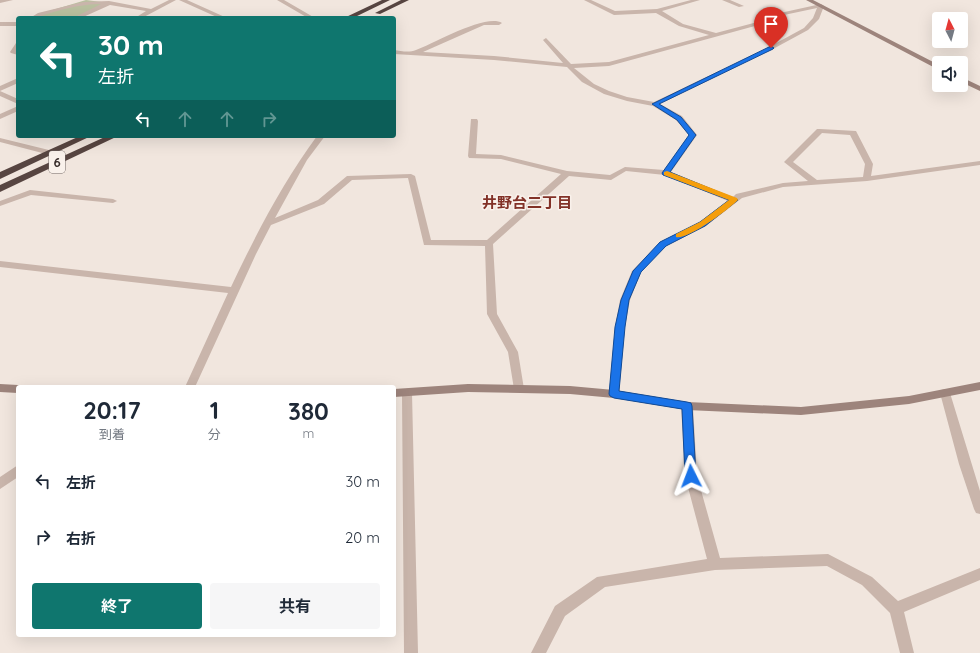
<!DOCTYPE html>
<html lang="ja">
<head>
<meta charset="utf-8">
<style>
	:root { --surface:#fff; --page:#f6f6f7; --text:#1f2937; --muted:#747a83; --accent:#0f766e }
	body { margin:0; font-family:Quicksand,"Noto Sans JP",sans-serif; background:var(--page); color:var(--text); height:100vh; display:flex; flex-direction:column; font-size:15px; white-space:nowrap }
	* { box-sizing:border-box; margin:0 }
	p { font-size:13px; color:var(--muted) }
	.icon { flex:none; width:22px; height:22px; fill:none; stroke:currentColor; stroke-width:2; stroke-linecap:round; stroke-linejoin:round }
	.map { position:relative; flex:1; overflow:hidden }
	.drawer { position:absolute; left:16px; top:385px; width:380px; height:252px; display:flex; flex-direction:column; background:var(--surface); border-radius:4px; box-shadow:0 4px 16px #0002 }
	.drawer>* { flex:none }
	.banner { position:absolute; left:16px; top:16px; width:380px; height:122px; border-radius:4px; box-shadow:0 4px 16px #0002; background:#0f766e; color:#fff; overflow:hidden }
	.needle { width:26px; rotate:354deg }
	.controls { position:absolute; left:932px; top:12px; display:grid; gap:8px }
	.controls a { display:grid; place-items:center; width:36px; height:36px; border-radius:4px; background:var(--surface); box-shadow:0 4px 16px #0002; font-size:20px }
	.pin { position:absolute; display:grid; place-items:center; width:34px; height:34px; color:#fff; margin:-41px -17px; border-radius:50% 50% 50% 0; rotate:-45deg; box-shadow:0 0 4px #0007 }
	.pin .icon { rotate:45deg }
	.me { position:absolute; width:44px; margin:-22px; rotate:357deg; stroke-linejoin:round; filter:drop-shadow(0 0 3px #0008) }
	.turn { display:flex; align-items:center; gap:14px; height:84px; padding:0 16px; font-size:18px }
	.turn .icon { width:52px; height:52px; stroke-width:2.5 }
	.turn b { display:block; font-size:28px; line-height:34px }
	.lanes { display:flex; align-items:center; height:38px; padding:0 16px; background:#0003; justify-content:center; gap:20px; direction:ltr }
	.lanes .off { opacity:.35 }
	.eta { display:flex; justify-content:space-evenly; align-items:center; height:68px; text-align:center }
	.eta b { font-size:24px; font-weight:700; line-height:28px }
	.primary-button { display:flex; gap:8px; margin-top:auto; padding:8px 16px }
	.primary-button a { flex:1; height:46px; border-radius:4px; background:var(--accent); color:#fff; font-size:16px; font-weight:700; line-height:46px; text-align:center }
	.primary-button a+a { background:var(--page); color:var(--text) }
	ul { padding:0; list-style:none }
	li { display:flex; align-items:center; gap:12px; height:56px; padding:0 16px }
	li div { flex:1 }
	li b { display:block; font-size:15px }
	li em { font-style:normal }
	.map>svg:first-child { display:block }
</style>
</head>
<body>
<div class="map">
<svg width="980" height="653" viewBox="0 0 980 653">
	<rect width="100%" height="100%" fill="#f1e6de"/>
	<path fill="#b9c09f" d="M 86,0 L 109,3 L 75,18 L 32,18 L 36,15 Z"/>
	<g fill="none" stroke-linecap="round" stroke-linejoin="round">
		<path fill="#c9b5ab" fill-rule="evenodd" d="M 0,0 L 13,0 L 0,3 Z
			M 169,0 L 176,0 L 142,18 L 135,18 L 146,11 L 110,5 L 81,18 L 73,18 L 101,4 C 86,4 72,7 57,11 C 48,13 39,18 30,18 L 38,13 L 83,2 L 109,1 L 151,9 Z
			M 179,0 L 187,0 L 227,18 L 219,18 Z
			M 277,0 L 284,0 L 315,18 L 308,18 Z
			M 584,0 L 591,0 L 615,11 L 657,9 L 691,0 L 700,0 L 662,11 L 683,24 L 716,33 L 773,18 L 780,13 L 821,4 L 824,6 L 819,19 L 808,30 L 773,49 L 660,104 L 682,116 L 697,135 L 671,172 L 733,197 L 736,194 L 783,183 L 808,181 L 784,162 L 817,129 L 820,129 L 856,131 L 873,164 L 871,176 L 980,161 L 980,165 L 867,181 L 783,187 L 742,198 L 706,226 L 666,246 L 641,272 L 630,300 L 625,327 L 619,394 L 618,397 L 614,398 L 610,397 L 609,394 L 615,327 L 620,300 L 632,271 L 660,242 L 700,222 L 728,201 L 665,175 L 626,171 L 611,180 L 569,176 L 493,244 L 497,314 L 518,352 L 524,389 L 523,392 L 515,392 L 514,389 L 508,352 L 487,314 L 485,246 L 424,245 L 408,178 L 352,180 L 324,204 L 271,225 L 256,254 L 195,387 L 185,387 L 228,293 L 0,267 L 0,261 L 231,287 C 255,236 283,182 317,136 L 325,136 L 307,160 L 275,218 L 318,200 L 347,176 L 411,174 L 415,176 L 431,240 L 487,240 L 561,174 L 501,159 L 469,158 L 468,156 L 471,119 L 477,119 L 478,121 L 476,154 L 501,155 L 567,171 L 610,175 L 625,167 L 664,170 L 689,135 L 676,120 L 653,106 L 627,101 L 604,94 L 582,82 L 567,67 L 494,60 L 394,54 L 394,50 C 401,51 409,53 416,50 C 433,44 486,13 502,23 L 499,25 L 484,25 L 423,52 L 494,56 L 563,63 L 543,40 L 546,38 L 571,64 L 609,62 L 709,35 L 679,26 L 656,13 L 614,15 ZM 817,8 L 813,18 L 804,28 L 769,47 L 654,102 L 627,97 L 609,91 L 594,84 L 574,68 L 609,66 L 777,20 L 784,15 ZM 822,133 L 850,135 L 865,164 L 863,177 L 817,180 L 793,162 Z
			M 722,0 L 730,0 L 744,6 L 739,7 Z
			M 0,22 L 18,22 L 18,26 L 0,26 Z
			M 18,42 L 18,55 L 11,53 L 10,52 L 16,43 Z
			M 18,78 L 18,83 L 0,91 L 18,99 L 18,104 L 0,96 L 0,86 Z
			M 18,106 L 18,111 L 0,119 L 0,114 Z
			M 0,138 L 53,151 L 54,153 L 50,155 L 0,142 Z
			M 30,190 L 113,199 L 117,201 L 113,203 L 31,195 L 0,206 L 0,201 Z
			M 407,389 L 411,390 L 412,393 L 418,653 L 404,653 L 402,393 L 403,390 Z
			M 945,389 L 949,390 L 950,393 L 980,491 L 980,514 L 976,513 L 974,509 L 959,464 L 940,393 L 941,390 Z
			M 687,402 L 691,403 L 693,406 L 697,476 L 720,558 L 828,554 L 872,577 L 898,601 L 980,568 L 980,580 L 904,612 L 914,653 L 900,653 L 890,613 L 862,585 L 827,566 L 715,570 L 605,587 L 565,616 L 546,653 L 531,653 L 555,606 L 597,577 L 707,559 L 685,476 L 681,406 L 683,403 Z
			M 18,465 L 18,477 L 0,489 L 0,477 Z"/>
		<path fill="#9d847c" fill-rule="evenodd" d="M 806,0 L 813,0 L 939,65 L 939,70 Z
			M 961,77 L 980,86 L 980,91 L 961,82 Z
			M 980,382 L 980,390 L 909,404 L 801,415 L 687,410 L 614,398 L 570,394 L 468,392 L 394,397 L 394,389 L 468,384 L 570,386 L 614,390 L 687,402 L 801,407 L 909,396 Z
			M 0,384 L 18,385 L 22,387 L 18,387 L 18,393 L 0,392 Z"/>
		<path fill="#574541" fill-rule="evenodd" d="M 382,0 L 390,0 L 353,18 L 344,18 Z
			M 401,0 L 409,0 L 380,14 L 375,13 Z
			M 80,136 L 91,136 L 0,179 L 0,172 Z
			M 107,136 L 118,136 L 0,192 L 0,185 Z"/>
	</g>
	<path fill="#1a73e8" stroke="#114b97" d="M 771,46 L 774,48 L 773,49 L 659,104 L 681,117 L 696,135 L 670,172 L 738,200 L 705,226 L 666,246 L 641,272 L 629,300 L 625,327 L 619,391 L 687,402 L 691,403 L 692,406 L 696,476 L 695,480 L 691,481 L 687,480 L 685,476 L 682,409 L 614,398 L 610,396 L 609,394 L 615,327 L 621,300 L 633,271 L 660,242 L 700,222 L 729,200 L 663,175 L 662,173 L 689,135 L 677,120 L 652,104 Z"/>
	<path fill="#f59e0b" d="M 667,171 L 737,198 L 738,200 C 729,209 688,240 676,237 L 676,234 L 700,222 L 729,200 L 664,175 L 664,172 Z"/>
	<g text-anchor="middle" stroke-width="3" stroke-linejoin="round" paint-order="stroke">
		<rect fill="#f9f1eb" stroke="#716764" stroke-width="1" x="49" y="151" width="16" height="22" rx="3"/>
		<g font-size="13" font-weight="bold" fill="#372c2a">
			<text x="57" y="167">6</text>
		</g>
		<g font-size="15" font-weight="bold" fill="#823127" stroke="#f9f1eb">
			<text x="527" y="208">井野台二丁目</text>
		</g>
	</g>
</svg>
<div class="controls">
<a><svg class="needle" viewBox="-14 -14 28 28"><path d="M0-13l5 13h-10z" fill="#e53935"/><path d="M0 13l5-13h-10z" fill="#747a83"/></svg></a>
<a><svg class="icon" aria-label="sound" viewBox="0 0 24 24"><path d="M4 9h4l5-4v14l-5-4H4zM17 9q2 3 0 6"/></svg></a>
</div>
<div class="pin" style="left:771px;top:48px;background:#d93025"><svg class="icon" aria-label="arrive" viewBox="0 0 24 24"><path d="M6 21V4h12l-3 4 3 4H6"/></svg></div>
<svg class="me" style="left:691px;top:476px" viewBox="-20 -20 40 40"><path d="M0-17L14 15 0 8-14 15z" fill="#1a73e8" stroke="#fff" stroke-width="4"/></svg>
<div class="banner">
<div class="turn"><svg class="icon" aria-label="left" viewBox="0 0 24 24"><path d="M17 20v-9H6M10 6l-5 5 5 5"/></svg><div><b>30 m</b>左折</div></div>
<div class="lanes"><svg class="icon" aria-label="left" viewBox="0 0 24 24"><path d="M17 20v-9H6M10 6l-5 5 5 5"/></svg><svg class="icon off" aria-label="ahead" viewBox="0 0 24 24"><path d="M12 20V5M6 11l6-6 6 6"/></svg><svg class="icon off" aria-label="ahead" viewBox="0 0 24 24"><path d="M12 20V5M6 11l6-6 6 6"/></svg><svg class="icon off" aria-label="right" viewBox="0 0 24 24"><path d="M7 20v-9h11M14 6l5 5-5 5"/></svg></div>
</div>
<section class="drawer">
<div class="eta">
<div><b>20:17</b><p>到着</p></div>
<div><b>1</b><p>分</p></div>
<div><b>380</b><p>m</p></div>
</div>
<ul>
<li><svg class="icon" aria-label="left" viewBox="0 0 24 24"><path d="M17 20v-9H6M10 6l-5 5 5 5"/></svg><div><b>左折</b></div><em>30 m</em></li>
<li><svg class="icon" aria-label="right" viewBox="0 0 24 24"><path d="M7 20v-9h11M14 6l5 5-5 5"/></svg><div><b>右折</b></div><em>20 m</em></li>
</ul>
<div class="primary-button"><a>終了</a><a>共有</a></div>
</section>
</div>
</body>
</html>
